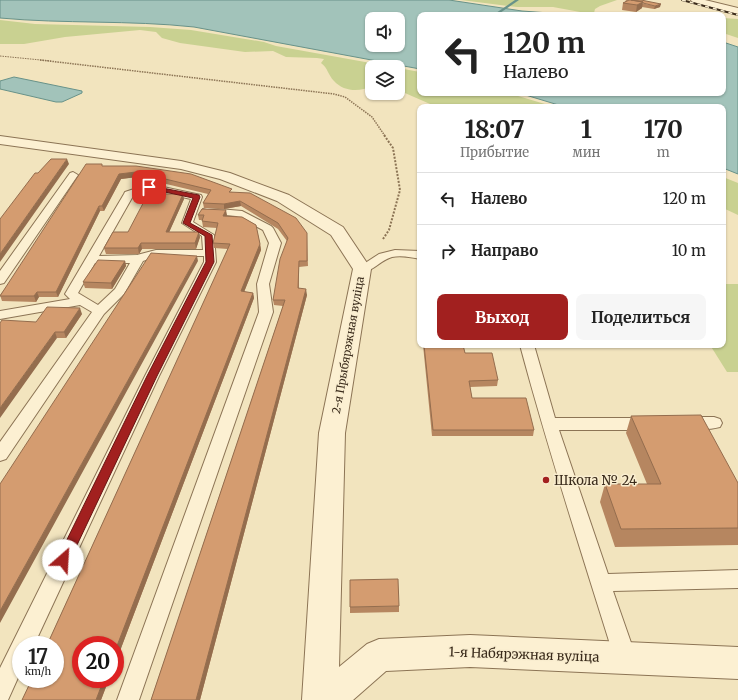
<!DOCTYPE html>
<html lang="ru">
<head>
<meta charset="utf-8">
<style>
	:root { --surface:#fff; --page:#f6f6f6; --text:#222; --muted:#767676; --line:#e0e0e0; --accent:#a2201f }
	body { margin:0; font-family:Merriweather,serif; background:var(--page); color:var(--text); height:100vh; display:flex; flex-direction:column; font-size:15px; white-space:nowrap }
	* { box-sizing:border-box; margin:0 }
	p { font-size:13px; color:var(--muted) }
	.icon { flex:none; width:22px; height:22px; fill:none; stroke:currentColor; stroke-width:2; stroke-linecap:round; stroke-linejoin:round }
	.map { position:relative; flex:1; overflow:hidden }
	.drawer { position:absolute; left:417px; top:104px; width:309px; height:244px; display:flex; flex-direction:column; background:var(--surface); border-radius:8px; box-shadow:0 1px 3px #0004 }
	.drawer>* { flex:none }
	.top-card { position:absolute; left:417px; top:12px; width:309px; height:84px; border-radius:8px; box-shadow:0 1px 3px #0004; background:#fff; color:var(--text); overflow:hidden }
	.tools { position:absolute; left:365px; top:12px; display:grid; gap:8px }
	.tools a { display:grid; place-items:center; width:40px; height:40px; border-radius:8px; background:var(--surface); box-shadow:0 1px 3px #0004; font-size:20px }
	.speed { position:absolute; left:12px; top:636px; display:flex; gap:8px; font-size:20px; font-weight:700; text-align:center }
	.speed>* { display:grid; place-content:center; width:52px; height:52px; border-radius:50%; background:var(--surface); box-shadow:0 1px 3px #0004; line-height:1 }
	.speed small { font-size:10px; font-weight:400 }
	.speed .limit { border:6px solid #d22; background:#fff; color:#111 }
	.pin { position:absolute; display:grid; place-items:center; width:34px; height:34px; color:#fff; margin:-17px; border-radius:8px; box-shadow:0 2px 6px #0006 }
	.me { position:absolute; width:44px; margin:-22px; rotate:26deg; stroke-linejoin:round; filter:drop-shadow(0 0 3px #0008) }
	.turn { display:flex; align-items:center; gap:14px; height:84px; padding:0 20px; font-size:18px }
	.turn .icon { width:52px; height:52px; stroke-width:2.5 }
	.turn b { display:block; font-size:28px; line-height:34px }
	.eta { display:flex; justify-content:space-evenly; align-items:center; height:68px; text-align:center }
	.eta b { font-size:24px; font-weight:700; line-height:28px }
	.cta { display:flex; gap:8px; margin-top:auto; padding:8px 20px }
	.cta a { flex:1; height:46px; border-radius:8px; background:var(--accent); color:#fff; font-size:16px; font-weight:700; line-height:46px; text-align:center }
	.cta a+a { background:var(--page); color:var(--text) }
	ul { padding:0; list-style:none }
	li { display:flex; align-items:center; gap:12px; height:52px; padding:0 20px; border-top:1px solid var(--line) }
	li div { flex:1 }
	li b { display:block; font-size:15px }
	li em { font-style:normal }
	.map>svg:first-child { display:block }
</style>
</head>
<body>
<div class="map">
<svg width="738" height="700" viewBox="0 0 738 700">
	<rect width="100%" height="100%" fill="#f2e4be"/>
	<path fill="#c9d191" d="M 461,0 L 617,0 L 600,6 L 595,9 L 594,13 L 591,14 L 553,7 L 517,7 Z
		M 723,18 L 738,19 L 738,38 L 723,33 Z
		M 0,20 L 35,24 L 150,27 L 191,30 L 264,42 L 276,46 L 393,67 L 372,67 L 372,86 C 360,92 344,92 334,81 C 328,75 328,68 321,63 L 324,59 L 317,58 L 286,57 L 273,51 L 245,52 L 180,43 L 162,38 L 156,32 L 140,30 L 65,37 L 24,44 L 0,44 Z
		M 398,68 L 420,72 L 420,93 L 508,93 L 555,107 L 437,107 L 398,90 Z
		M 723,177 L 738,183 L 738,215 L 723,208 Z
		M 723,284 L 738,284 L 738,372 L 727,372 L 710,345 L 723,345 Z"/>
	<path fill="#a2c3ba" stroke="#689289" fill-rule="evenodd" d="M 0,0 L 449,0 L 522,11 L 577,15 L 420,15 L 420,69 L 194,27 C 130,20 64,24 0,18 ZM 372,19 L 398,19 L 398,45 L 372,45 Z
		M 723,42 L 738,47 L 738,174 L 723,168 L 723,107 L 565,107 L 519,93 L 723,93 Z
		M 14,77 L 82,91 L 82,93 L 62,102 L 56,102 L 0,89 L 0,81 Z"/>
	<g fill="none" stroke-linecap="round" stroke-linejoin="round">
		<path fill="#689289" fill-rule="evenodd" d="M 515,0 L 519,0 L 497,15 L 493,15 Z"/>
		<g stroke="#8c7455" stroke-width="2">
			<path id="lane" d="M 73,172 L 78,175 L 4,283 L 0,284 L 0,271 L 70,173 Z
				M 149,184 L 201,195 L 202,197 L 193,222 L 214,235 L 216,262 L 159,376 L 34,645 L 21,645 L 21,671 L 8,700 L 0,700 L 0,668 L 145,376 L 204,262 L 204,256 L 157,256 L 143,261 L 124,294 L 104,314 L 6,459 L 0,461 L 0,442 L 92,312 L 80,305 L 0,319 L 0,311 L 70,299 L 65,294 L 124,194 L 125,192 ZM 150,190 L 191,199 L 182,223 L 202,236 L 203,250 L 156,250 L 137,255 L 99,256 L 133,196 ZM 95,263 L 130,263 L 115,289 L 98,305 L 78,293 Z
				M 207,208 L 242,211 L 271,226 L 273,228 L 281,243 L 269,284 L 273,312 L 139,700 L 117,700 L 259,312 L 257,284 L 269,243 L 263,230 L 236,216 L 203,213 L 202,211 L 203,209 Z
				M 395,250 L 420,251 L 420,259 C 411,257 401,255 392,257 C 380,260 370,275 358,272 L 356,269 L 379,254 Z
				M 520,345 L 534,345 L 555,418 L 647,418 L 653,420 L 655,424 L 653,428 L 647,430 L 559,430 L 608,574 L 738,570 L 738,588 L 613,591 L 636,657 L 633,664 L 625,667 L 617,664 L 614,657 C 582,554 548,450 520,345 Z
				M 688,417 L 714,417 L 720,419 L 722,423 L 720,427 C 709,430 693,430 682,427 L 680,423 L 682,419 Z"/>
		</g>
		<g stroke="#8c7455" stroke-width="2">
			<path id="street" d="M 691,0 L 705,0 L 738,8 L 738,14 L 692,2 Z
				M 0,136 L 181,161 L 230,173 L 289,195 L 343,227 L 371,269 L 345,433 L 339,667 L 367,644 L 379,639 L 470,635 L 738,647 L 738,679 L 470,667 L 386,671 L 353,700 L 302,700 L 319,433 L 353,269 L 331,235 L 277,201 L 220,179 L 181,169 L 0,144 Z"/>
		</g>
		<path stroke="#8c7455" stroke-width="1" stroke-dasharray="1.5 1" stroke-linecap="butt" d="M 0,56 L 51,61"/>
		<path stroke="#8c7455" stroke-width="1.5" stroke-dasharray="1.5 1" stroke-linecap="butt" d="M 40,60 L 334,94 L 345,97 L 372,117 L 385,136"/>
		<path stroke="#8c7455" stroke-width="2" stroke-dasharray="2 1.5" stroke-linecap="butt" d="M 383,239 L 389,230 L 400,190 L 393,148 L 384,135"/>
		<use href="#lane" fill="#fcf0d2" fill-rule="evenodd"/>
		<use href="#street" fill="#fcf0d2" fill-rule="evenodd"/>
		<g stroke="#3a2b1b" stroke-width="2">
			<path id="rail" d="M 682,0 L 738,15"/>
		</g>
		<use href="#rail" stroke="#f9edcf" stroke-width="1.5" stroke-dasharray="4" stroke-linecap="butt"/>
	</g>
	<path fill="#b68660" d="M 626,0 L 660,7 L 654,9 L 642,7 L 642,8 L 636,12 L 622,10 L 623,3 L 625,2 Z
		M 102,164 L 102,166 L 136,166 L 232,192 L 307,233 L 308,266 L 299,267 L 299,288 L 307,295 L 200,700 L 151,700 L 283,306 L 274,305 L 273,300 L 287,241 L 278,229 L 241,206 L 224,209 L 204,208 L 203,203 L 208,194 L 137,177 L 121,179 L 104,211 L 100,211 L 58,297 L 39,297 L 36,302 L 2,301 L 0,295 Z
		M 167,194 L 184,199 L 169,232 L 200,237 L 196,249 L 142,249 L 139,254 L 106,254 L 104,248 L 128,232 Z
		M 202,209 L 226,210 L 226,216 L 242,217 L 256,225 L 260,244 L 261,250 L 244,292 L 253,293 L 254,298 L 115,664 L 115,645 L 81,645 L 81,679 L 109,679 L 101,700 L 22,700 L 32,679 L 55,679 L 55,645 L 47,645 L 228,249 L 214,248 L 213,243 L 217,228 L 203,227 L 202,221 L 202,220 L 199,220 L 198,215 Z
		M 125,261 L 126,266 L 112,289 L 85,288 L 83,282 Z
		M 82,314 L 66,338 L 57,338 L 36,322 Z
		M 423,345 L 463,345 L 465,353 L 498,380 L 497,386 L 470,387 L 472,398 L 534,430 L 533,436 L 432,436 Z
		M 631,416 L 738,483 L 738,545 L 615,547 L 600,502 L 605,484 L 647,484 L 626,433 Z
		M 399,606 L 399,612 L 350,613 L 350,607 Z"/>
	<path fill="#946d4e" d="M 643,2 L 642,8 L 636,12 L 637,5 Z
		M 661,4 L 660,7 L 654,9 L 655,6 Z
		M 67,159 L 69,164 L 0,262 L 0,254 Z
		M 136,172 L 137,177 L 121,179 L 104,211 L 102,206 L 119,174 Z
		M 183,194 L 184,199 L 167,237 L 166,232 Z
		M 240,201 L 241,206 L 224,209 L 224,204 Z
		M 99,206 L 100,211 L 58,297 L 56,292 Z
		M 226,210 L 227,215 L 224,221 L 223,216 Z
		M 199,232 L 200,237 L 196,249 L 195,243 Z
		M 141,243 L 142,249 L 139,254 L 138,248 Z
		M 260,244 L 261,250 L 242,297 L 241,291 Z
		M 197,256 L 198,261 L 0,623 L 0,611 Z
		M 125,261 L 126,266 L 112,289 L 111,283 Z
		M 306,289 L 307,295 L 200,700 L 196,700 Z
		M 37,292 L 39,297 L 36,302 L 34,296 Z
		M 253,293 L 254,298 L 115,664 L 115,651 Z
		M 80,308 L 82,314 L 66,338 L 64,332 Z
		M 55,332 L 57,338 L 0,418 L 0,408 Z
		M 104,679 L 109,679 L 101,700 L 96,700 Z"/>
	<path fill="#d49c70" stroke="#946d4e" d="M 629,0 L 631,0 L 643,2 L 637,5 L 623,3 Z
		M 631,0 L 641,0 L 661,4 L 655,6 L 643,3 L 643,2 Z
		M 51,159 L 67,159 L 0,254 L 0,219 L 35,173 L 38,173 Z
		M 86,164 L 102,164 L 102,166 L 136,166 L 191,174 L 232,189 L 229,192 L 250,193 L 296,218 L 307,233 L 307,261 L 299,261 L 298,288 L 306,289 L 196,700 L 151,700 L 285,300 L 273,300 L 280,259 L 288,238 L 278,223 L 240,201 L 224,204 L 203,203 L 211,190 L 136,172 L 119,174 L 102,206 L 99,206 L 56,292 L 37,292 L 34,296 L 0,296 Z
		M 150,190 L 167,190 L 165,194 L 183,194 L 166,232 L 199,232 L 195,243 L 141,243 L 138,248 L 104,248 L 113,232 L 128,232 Z
		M 202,209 L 226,210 L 223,216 L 242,217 L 256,225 L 260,244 L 241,291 L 253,293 L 115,651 L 115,645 L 81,645 L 81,679 L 104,679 L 96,700 L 22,700 L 32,679 L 55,679 L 55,645 L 47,645 L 230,244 L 213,243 L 218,223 L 202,221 L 204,215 L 198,215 Z
		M 151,253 L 197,256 L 0,611 L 0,484 Z
		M 98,260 L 125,261 L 111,283 L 83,282 Z
		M 47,307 L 80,308 L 64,332 L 55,332 L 0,408 L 0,323 L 2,320 L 36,322 Z
		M 424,345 L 463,345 L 465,353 L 492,353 L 498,380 L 469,381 L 472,398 L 526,398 L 534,430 L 433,430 Z
		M 701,415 L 738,483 L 738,528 L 621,529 L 605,484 L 661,484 L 631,416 Z
		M 398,579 L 399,606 L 350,607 L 350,580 Z"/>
	<path fill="#a2201f" stroke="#691514" d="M 146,185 L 199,195 L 200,197 L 190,223 L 212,235 L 214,262 L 157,376 L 68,564 L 63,565 L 59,564 L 57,560 L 147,376 L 206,262 L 205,236 L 183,223 L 193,198 L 146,188 Z"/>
	<circle fill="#a2201f" stroke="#f9edcf" stroke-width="1.5" cx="546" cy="480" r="4"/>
	<g text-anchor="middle" stroke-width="3" stroke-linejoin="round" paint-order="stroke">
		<g font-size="11" fill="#3a2b1b" stroke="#f9edcf">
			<text transform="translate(348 345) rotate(-80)" y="4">2-я Прыбярэжная вуліца</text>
		</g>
		<g font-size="13" fill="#3a2b1b" stroke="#f9edcf" text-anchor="start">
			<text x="554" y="485">Школа № 24</text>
		</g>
		<g font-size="13" fill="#3a2b1b" stroke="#f9edcf">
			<text transform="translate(524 654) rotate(2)" y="5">1-я Набярэжная вуліца</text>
		</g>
	</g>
</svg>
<div class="tools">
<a><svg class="icon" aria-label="sound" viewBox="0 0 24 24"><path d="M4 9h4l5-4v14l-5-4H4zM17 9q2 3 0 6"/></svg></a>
<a><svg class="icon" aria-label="layers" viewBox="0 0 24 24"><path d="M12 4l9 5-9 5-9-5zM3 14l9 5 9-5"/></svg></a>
</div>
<div class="speed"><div>17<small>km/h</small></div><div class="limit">20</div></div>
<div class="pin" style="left:149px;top:187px;background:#d93025"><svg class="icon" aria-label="arrive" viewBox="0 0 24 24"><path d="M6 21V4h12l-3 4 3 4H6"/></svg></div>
<svg class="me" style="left:63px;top:560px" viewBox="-20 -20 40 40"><circle r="19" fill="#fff"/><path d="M0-13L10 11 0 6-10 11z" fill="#a2201f"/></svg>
<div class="top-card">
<div class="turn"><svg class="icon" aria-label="left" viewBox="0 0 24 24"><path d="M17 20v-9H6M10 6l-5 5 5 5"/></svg><div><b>120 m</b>Налево</div></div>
</div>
<section class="drawer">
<div class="eta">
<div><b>18:07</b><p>Прибытие</p></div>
<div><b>1</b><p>мин</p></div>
<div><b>170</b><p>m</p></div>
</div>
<ul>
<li><svg class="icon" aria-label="left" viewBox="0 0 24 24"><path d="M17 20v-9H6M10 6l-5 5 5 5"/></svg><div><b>Налево</b></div><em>120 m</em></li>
<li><svg class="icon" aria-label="right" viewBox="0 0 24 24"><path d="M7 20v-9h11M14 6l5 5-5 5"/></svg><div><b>Направо</b></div><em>10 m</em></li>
</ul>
<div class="cta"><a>Выход</a><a>Поделиться</a></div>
</section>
</div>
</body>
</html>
